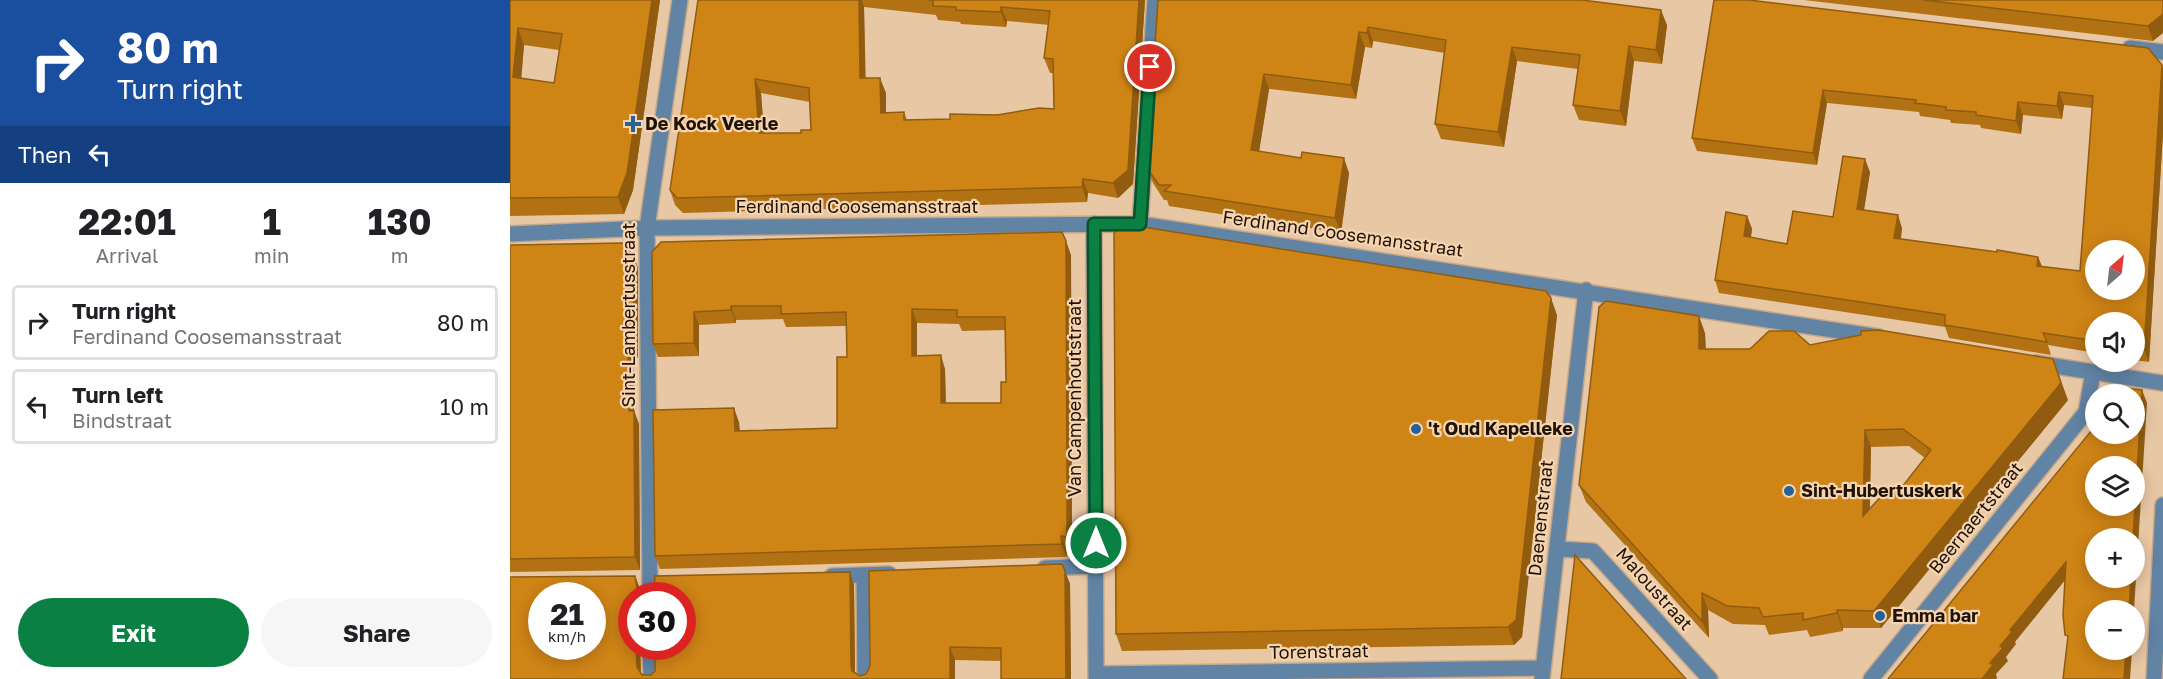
<!DOCTYPE html>
<html lang="en">
<head>
<meta charset="utf-8">
<style>
	:root { --surface:#fff; --page:#f6f6f6; --text:#202124; --muted:#757577; --line:#e0e0e0; --accent:#0b8043 }
	body { margin:0; font-family:"Golos Text",sans-serif; background:var(--page); color:var(--text); height:100vh; display:flex; flex-direction:column; font-size:22px; white-space:nowrap }
	* { box-sizing:border-box; margin:0 }
	p { font-size:20px; color:var(--muted) }
	.icon { flex:none; width:33px; height:33px; fill:none; stroke:currentColor; stroke-width:2; stroke-linecap:round; stroke-linejoin:round }
	.map { position:relative; flex:1; overflow:hidden }
	.sheet { display:flex; flex-direction:column; background:var(--surface); width:510px }
	.sheet>* { flex:none }
	.guide { background:#1a4fa0; color:#fff; overflow:hidden }
	.needle { width:39px; rotate:28deg }
	.tools { position:absolute; left:1575px; top:240px; display:grid; gap:12px }
	.tools a { display:grid; place-items:center; width:60px; height:60px; border-radius:50%; background:var(--surface); box-shadow:0 3px 15px #0003; font-size:30px }
	.speed { position:absolute; left:18px; top:582px; display:flex; gap:12px; font-size:30px; font-weight:700; text-align:center }
	.speed>* { display:grid; place-content:center; width:78px; height:78px; border-radius:50%; background:var(--surface); box-shadow:0 3px 15px #0003; line-height:1 }
	.speed small { font-size:15px; font-weight:400 }
	.speed .limit { border:9px solid #d22; background:#fff; color:#111 }
	.pin { position:absolute; display:grid; place-items:center; width:51px; height:51px; color:#fff; margin:-26px; border:3px solid #fff; border-radius:50%; box-shadow:0 2px 6px #0007 }
	.me { position:absolute; width:66px; margin:-33px; rotate:0deg; stroke-linejoin:round; filter:drop-shadow(0 0 4px #0008) }
	.turn { display:flex; align-items:center; gap:21px; height:126px; padding:0 18px; font-size:27px }
	.turn .icon { width:78px; height:78px; stroke-width:2.5 }
	.turn b { display:block; font-size:42px; line-height:51px }
	.then { display:flex; align-items:center; height:57px; padding:0 18px; background:#0003; gap:12px; font-size:22px }
	.eta { display:flex; justify-content:space-evenly; align-items:center; height:102px; text-align:center }
	.eta b { font-size:36px; font-weight:700; line-height:42px }
	.button { display:flex; gap:12px; margin-top:auto; padding:12px 18px }
	.button a { flex:1; height:69px; border-radius:36px; background:var(--accent); color:#fff; font-size:24px; font-weight:700; line-height:69px; text-align:center }
	.button a+a { background:var(--page); color:var(--text) }
	ul { padding:0; list-style:none }
	li { display:flex; align-items:center; gap:18px; height:75px; margin:0 12px 9px; padding:0 6px; border:3px solid var(--line); border-radius:6px }
	li div { flex:1 }
	li b { display:block; font-size:22px }
	li em { font-style:normal }
	main { display:flex; flex:1; min-height:0 }
	.map>svg:first-child { display:block }
</style>
</head>
<body>
<main>
<section class="sheet">
<div class="guide">
<div class="turn"><svg class="icon" aria-label="right" viewBox="0 0 24 24"><path d="M7 20v-9h11M14 6l5 5-5 5"/></svg><div><b>80 m</b>Turn right</div></div>
<div class="then">Then<svg class="icon" aria-label="left" viewBox="0 0 24 24"><path d="M17 20v-9H6M10 6l-5 5 5 5"/></svg></div>
</div>
<div class="eta">
<div><b>22:01</b><p>Arrival</p></div>
<div><b>1</b><p>min</p></div>
<div><b>130</b><p>m</p></div>
</div>
<ul>
<li><svg class="icon" aria-label="right" viewBox="0 0 24 24"><path d="M7 20v-9h11M14 6l5 5-5 5"/></svg><div><b>Turn right</b><p>Ferdinand Coosemansstraat</p></div><em>80 m</em></li>
<li><svg class="icon" aria-label="left" viewBox="0 0 24 24"><path d="M17 20v-9H6M10 6l-5 5 5 5"/></svg><div><b>Turn left</b><p>Bindstraat</p></div><em>10 m</em></li>
</ul>
<div class="button"><a>Exit</a><a>Share</a></div>
</section>
<div class="map">
<svg width="1653" height="679" viewBox="0 0 1653 679">
	<rect width="100%" height="100%" fill="#e8c7a4"/>
	<g fill="none" stroke-linecap="round" stroke-linejoin="round">
		<g stroke="#c4a788" stroke-width="18">
			<path id="street" d="M 1620,48 L 1653,52
				M 584,224 L 586,679
				M 630,224 L 645,0
				M 0,234 L 137,228 L 630,224 L 1369,337
				M 1526,363 L 1653,383
				M 1048,549 L 1083,551 L 1200,679
				M 535,568 L 586,566
				M 354,575 L 355,679
				M 322,576 L 379,574
				M 140,596 L 137,228 L 170,0
				M 140,646 L 141,679
				M 586,674 L 1033,668
				M 1032,679 L 1076,290
				M 1361,679 L 1576,412 L 1583,372
				M 1644,679 L 1653,505"/>
		</g>
		<use href="#street" stroke="#6183a4" stroke-width="15"/>
	</g>
	<path fill="#b27213" fill-rule="evenodd" d="M 0,0 L 150,0 L 123,190 L 114,214 L 0,216 ZM 14,45 L 49,50 L 44,83 L 11,78 Z
		M 188,0 L 635,0 L 623,184 L 608,198 L 578,193 L 577,202 L 173,213 L 165,205 L 160,190 ZM 354,7 L 426,15 L 428,20 L 450,22 L 451,24 L 496,27 L 497,21 L 539,25 L 534,58 L 540,73 L 543,73 L 544,109 L 440,119 L 397,120 L 394,112 L 376,113 L 376,93 L 355,78 ZM 251,93 L 300,102 L 301,130 L 291,133 L 254,133 Z
		M 648,0 L 1157,25 L 1152,64 L 1124,61 L 1116,126 L 1069,120 L 1063,105 L 1068,69 L 1007,61 L 994,147 L 931,139 L 925,124 L 935,53 L 863,41 L 862,48 L 855,47 L 846,99 L 759,89 L 749,151 L 839,173 L 831,233 L 659,206 L 657,200 L 654,200 L 643,183 L 637,168 Z
		M 1204,0 L 1652,65 L 1653,68 L 1653,133 L 1639,362 L 1624,360 L 1624,322 L 1586,322 L 1586,353 L 1538,345 L 1541,355 L 1439,338 L 1435,327 L 1209,293 L 1205,280 L 1237,216 L 1242,229 L 1241,237 L 1277,244 L 1323,217 L 1360,172 L 1354,210 L 1392,228 L 1391,239 L 1528,257 L 1532,266 L 1570,271 L 1582,108 L 1554,105 L 1552,119 L 1513,115 L 1511,134 L 1471,128 L 1470,125 L 1441,123 L 1440,120 L 1410,116 L 1409,112 L 1317,103 L 1307,165 L 1187,151 L 1182,138 Z
		M 1294,0 L 1653,0 L 1643,41 Z
		M 0,245 L 123,255 L 128,268 L 128,358 L 123,358 L 124,411 L 129,424 L 130,570 L 0,572 Z
		M 142,252 L 561,255 L 562,550 L 556,550 L 557,557 L 150,569 L 145,556 L 229,422 L 230,431 L 327,428 L 337,357 L 336,326 L 276,327 L 273,319 L 226,320 L 226,323 L 189,325 L 189,356 L 148,357 L 143,344 ZM 407,323 L 449,324 L 452,331 L 495,330 L 496,382 L 491,403 L 436,403 L 435,369 L 407,356 Z
		M 1047,315 L 1012,637 L 1004,645 L 612,651 L 606,634 Z
		M 1195,333 L 1196,349 L 1240,349 L 1300,345 L 1558,400 L 1371,628 L 1333,628 L 1333,631 L 1300,637 L 1297,630 L 1259,635 L 1255,625 L 1223,624 L 1198,610 L 1199,638 L 1076,502 L 1069,485 ZM 1399,446 L 1415,458 L 1392,487 L 1380,493 L 1360,509 L 1361,447 Z
		M 552,564 L 560,584 L 561,679 L 491,679 L 491,661 L 445,660 L 445,679 L 0,679 L 0,577 L 125,576 L 130,590 L 136,593 L 144,587 L 145,576 L 340,572 L 344,585 L 345,673 L 350,676 L 356,674 L 360,666 L 359,571 ZM 32,596 L 82,596 L 82,646 L 32,646 ZM 122,596 L 172,596 L 172,646 L 145,646 L 145,671 L 141,675 L 132,675 L 131,673 L 130,646 L 122,646 Z"/>
	<path fill="#915c0f" d="M 142,0 L 150,0 L 123,190 L 114,214 L 108,197 Z
		M 349,0 L 352,0 L 354,7 L 356,93 L 350,78 Z
		M 629,0 L 635,0 L 623,184 L 608,198 L 603,183 Z
		M 491,7 L 497,21 L 496,27 L 491,12 Z
		M 1151,10 L 1157,25 L 1152,64 L 1146,50 Z
		M 1653,14 L 1653,33 L 1643,41 L 1638,26 Z
		M 858,27 L 863,41 L 862,48 L 857,33 Z
		M 8,28 L 14,45 L 10,94 L 3,77 Z
		M 849,32 L 855,47 L 846,99 L 841,85 Z
		M 1119,46 L 1124,61 L 1116,126 L 1110,111 Z
		M 1002,47 L 1007,61 L 994,147 L 988,132 Z
		M 1652,65 L 1653,68 L 1653,133 L 1639,362 L 1634,349 Z
		M 754,74 L 759,89 L 747,165 L 741,150 Z
		M 370,78 L 376,93 L 376,127 L 371,113 Z
		M 245,79 L 251,93 L 255,148 L 249,133 Z
		M 1313,90 L 1317,103 L 1307,165 L 1303,153 Z
		M 1549,92 L 1554,105 L 1552,119 L 1547,106 Z
		M 1508,102 L 1513,115 L 1511,134 L 1506,121 Z
		M 834,158 L 839,173 L 831,233 L 825,218 Z
		M 1355,159 L 1360,172 L 1352,222 L 1347,209 Z
		M 573,179 L 578,193 L 577,202 L 572,187 Z
		M 1388,215 L 1392,228 L 1389,251 L 1384,238 Z
		M 1237,216 L 1242,229 L 1239,249 L 1234,236 Z
		M 556,241 L 561,255 L 562,550 L 557,537 Z
		M 123,255 L 128,268 L 128,358 L 124,345 Z
		M 1528,257 L 1533,270 L 1527,266 Z
		M 1041,298 L 1047,315 L 1012,637 L 1004,645 L 998,627 Z
		M 221,306 L 226,320 L 226,323 L 221,310 Z
		M 402,309 L 407,323 L 407,369 L 402,356 Z
		M 184,312 L 189,325 L 189,356 L 184,343 Z
		M 1189,316 L 1195,333 L 1196,366 L 1189,349 Z
		M 118,345 L 123,358 L 124,424 L 119,411 Z
		M 431,355 L 435,369 L 436,417 L 431,403 Z
		M 1543,359 L 1558,400 L 1371,628 L 1364,611 Z
		M 1632,390 L 1637,403 L 1624,610 L 1619,610 L 1621,578 L 1624,578 L 1624,538 L 1623,538 Z
		M 224,408 L 229,422 L 230,444 L 225,431 Z
		M 124,411 L 129,424 L 130,570 L 125,557 Z
		M 1355,430 L 1361,447 L 1359,533 L 1353,516 Z
		M 551,536 L 556,550 L 557,557 L 552,544 Z
		M 1556,562 L 1560,574 L 1505,642 L 1506,644 L 1496,657 L 1498,661 L 1486,674 L 1487,678 L 1486,679 L 1472,679 L 1480,663 L 1500,630 Z
		M 555,571 L 560,584 L 561,679 L 556,679 Z
		M 340,572 L 344,585 L 345,679 L 341,666 Z
		M 125,576 L 130,589 L 131,596 L 127,588 Z
		M 1192,593 L 1198,610 L 1199,638 L 1192,621 Z
		M 1327,610 L 1333,628 L 1333,631 L 1327,613 Z
		M 126,646 L 130,646 L 131,679 L 127,667 Z
		M 440,647 L 445,660 L 445,679 L 440,679 Z
		M 1616,650 L 1622,650 L 1620,679 L 1614,679 Z"/>
	<path fill="#cf8416" stroke="#915c0f" stroke-width="1.5" fill-rule="evenodd" d="M 0,0 L 142,0 L 117,173 L 108,197 L 0,198 ZM 8,28 L 52,34 L 44,83 L 3,77 Z
		M 188,0 L 349,0 L 350,78 L 370,78 L 371,113 L 394,112 L 394,120 L 440,119 L 440,114 L 487,115 L 529,108 L 544,109 L 543,59 L 534,58 L 540,11 L 491,7 L 491,12 L 446,10 L 446,7 L 423,6 L 423,0 L 418,0 L 629,0 L 618,170 L 603,183 L 573,179 L 572,187 L 167,198 L 160,190 ZM 245,79 L 299,88 L 301,130 L 291,130 L 291,133 L 249,133 Z
		M 648,0 L 1072,0 L 1151,10 L 1146,50 L 1119,46 L 1110,111 L 1063,105 L 1070,55 L 1002,47 L 988,132 L 925,124 L 936,40 L 858,27 L 857,33 L 849,32 L 841,85 L 754,74 L 741,150 L 791,158 L 792,152 L 834,158 L 825,218 L 654,191 L 661,185 L 649,185 L 637,168 Z
		M 1204,0 L 1239,0 L 1638,48 L 1652,65 L 1634,349 L 1624,348 L 1624,322 L 1586,322 L 1586,341 L 1533,333 L 1537,342 L 1435,325 L 1435,315 L 1205,280 L 1216,212 L 1237,216 L 1234,236 L 1277,244 L 1283,211 L 1323,217 L 1333,156 L 1355,159 L 1347,209 L 1388,215 L 1384,238 L 1487,252 L 1487,250 L 1528,257 L 1527,266 L 1570,271 L 1583,96 L 1549,92 L 1547,106 L 1508,102 L 1506,121 L 1466,115 L 1466,112 L 1436,110 L 1436,107 L 1405,103 L 1406,100 L 1313,90 L 1303,153 L 1182,138 ZM 1586,250 L 1624,250 L 1624,290 L 1586,290 Z
		M 1413,0 L 1653,0 L 1653,14 L 1638,26 Z
		M 614,224 L 1036,291 L 1041,298 L 1006,620 L 998,627 L 606,634 L 604,233 Z
		M 552,232 L 556,241 L 557,464 L 557,537 L 551,536 L 552,544 L 145,556 L 143,410 L 224,408 L 225,431 L 327,428 L 327,357 L 337,357 L 336,312 L 271,314 L 271,306 L 221,306 L 221,310 L 184,312 L 184,343 L 143,344 L 142,252 L 151,242 ZM 402,309 L 447,310 L 447,317 L 495,317 L 496,382 L 491,382 L 491,403 L 431,403 L 431,355 L 402,356 Z
		M 112,243 L 123,255 L 124,345 L 118,345 L 119,411 L 124,411 L 125,557 L 0,559 L 0,245 Z
		M 1096,301 L 1189,316 L 1189,349 L 1240,349 L 1259,331 L 1284,331 L 1300,345 L 1351,335 L 1351,331 L 1369,330 L 1543,359 L 1551,383 L 1364,611 L 1327,610 L 1327,613 L 1293,620 L 1293,613 L 1253,617 L 1249,608 L 1217,606 L 1192,593 L 1192,621 L 1069,485 L 1089,307 ZM 1393,429 L 1421,450 L 1392,487 L 1388,484 L 1380,493 L 1377,490 L 1353,516 L 1355,430 Z
		M 1616,388 L 1632,390 L 1623,538 L 1586,538 L 1586,578 L 1621,578 L 1619,610 L 1586,610 L 1586,650 L 1616,650 L 1614,679 L 1553,679 L 1558,636 L 1555,635 L 1553,615 L 1556,562 L 1500,630 L 1502,632 L 1490,646 L 1493,648 L 1480,663 L 1483,665 L 1472,679 L 1378,679 L 1586,425 L 1586,434 L 1624,434 L 1624,394 L 1610,394 ZM 1586,466 L 1624,466 L 1624,506 L 1586,506 Z
		M 1065,555 L 1176,679 L 1051,679 Z
		M 552,564 L 555,571 L 556,679 L 491,679 L 491,648 L 440,647 L 440,679 L 0,679 L 0,577 L 125,576 L 127,588 L 136,593 L 144,587 L 145,576 L 340,572 L 341,666 L 342,671 L 350,676 L 356,674 L 360,666 L 359,571 ZM 32,596 L 82,596 L 82,646 L 32,646 ZM 122,596 L 172,596 L 172,646 L 145,646 L 145,671 L 141,675 L 132,675 L 127,667 L 126,646 L 122,646 Z"/>
	<g fill="none" stroke-linecap="round" stroke-linejoin="round">
		<g stroke="#07532c" stroke-width="15">
			<path id="route" d="M 586,543 L 584,224 L 630,224 L 640,67"/>
		</g>
		<use href="#route" stroke="#0b8043" stroke-width="10"/>
	</g>
	<g fill="#246298" stroke="#f6d4b0" stroke-width="2">
		<path d="M120 115h6v6h6v6h-6v6h-6v-6h-6v-6h6z"/>
		<circle cx="906" cy="429" r="6"/>
		<circle cx="1279" cy="491" r="6"/>
		<circle cx="1370" cy="616" r="6"/>
	</g>
	<g text-anchor="middle" stroke-width="4.5" stroke-linejoin="round" paint-order="stroke">
		<g font-size="18" font-weight="bold" fill="#1f1306" stroke="#f6d4b0" text-anchor="start">
			<text x="135" y="130">De Kock Veerle</text>
			<text x="918" y="435">'t Oud Kapelleke</text>
			<text x="1291" y="497">Sint-Hubertuskerk</text>
			<text x="1382" y="622">Emma bar</text>
		</g>
		<g font-size="18" fill="#1f1306" stroke="#f6d4b0">
			<text x="347" y="213">Ferdinand Coosemansstraat</text>
			<text transform="translate(833 234) rotate(8)" y="6">Ferdinand Coosemansstraat</text>
			<text transform="translate(119 315) rotate(-90)" y="6">Sint-Lambertusstraat</text>
			<text transform="translate(565 398) rotate(-90)" y="6">Van Campenhoutstraat</text>
			<text transform="translate(1031 518) rotate(-84)" y="6">Daenenstraat</text>
			<text transform="translate(1466 518) rotate(-51)" y="6">Beernaertstraat</text>
			<text transform="translate(1144 589) rotate(48)" y="6">Maloustraat</text>
			<text transform="translate(809 652) rotate(-1)" y="6">Torenstraat</text>
		</g>
	</g>
</svg>
<div class="tools">
<a><svg class="needle" viewBox="-14 -14 28 28"><path d="M0-13l5 13h-10z" fill="#e53935"/><path d="M0 13l5-13h-10z" fill="#757577"/></svg></a>
<a><svg class="icon" aria-label="sound" viewBox="0 0 24 24"><path d="M4 9h4l5-4v14l-5-4H4zM17 9q2 3 0 6"/></svg></a>
<a><svg class="icon" aria-label="search" viewBox="0 0 24 24"><circle cx="10" cy="10" r="6"/><path d="M15 15l6 6"/></svg></a>
<a><svg class="icon" aria-label="layers" viewBox="0 0 24 24"><path d="M12 4l9 5-9 5-9-5zM3 14l9 5 9-5"/></svg></a>
<a>+</a>
<a>−</a>
</div>
<div class="speed"><div>21<small>km/h</small></div><div class="limit">30</div></div>
<div class="pin" style="left:640px;top:67px;background:#d93025"><svg class="icon" aria-label="arrive" viewBox="0 0 24 24"><path d="M6 21V4h12l-3 4 3 4H6"/></svg></div>
<svg class="me" style="left:586px;top:543px" viewBox="-20 -20 40 40"><circle r="17" fill="#0b8043" stroke="#fff" stroke-width="3"/><path d="M0-11L8 9 0 5-8 9z" fill="#fff"/></svg>
</div>
</main>
</body>
</html>
